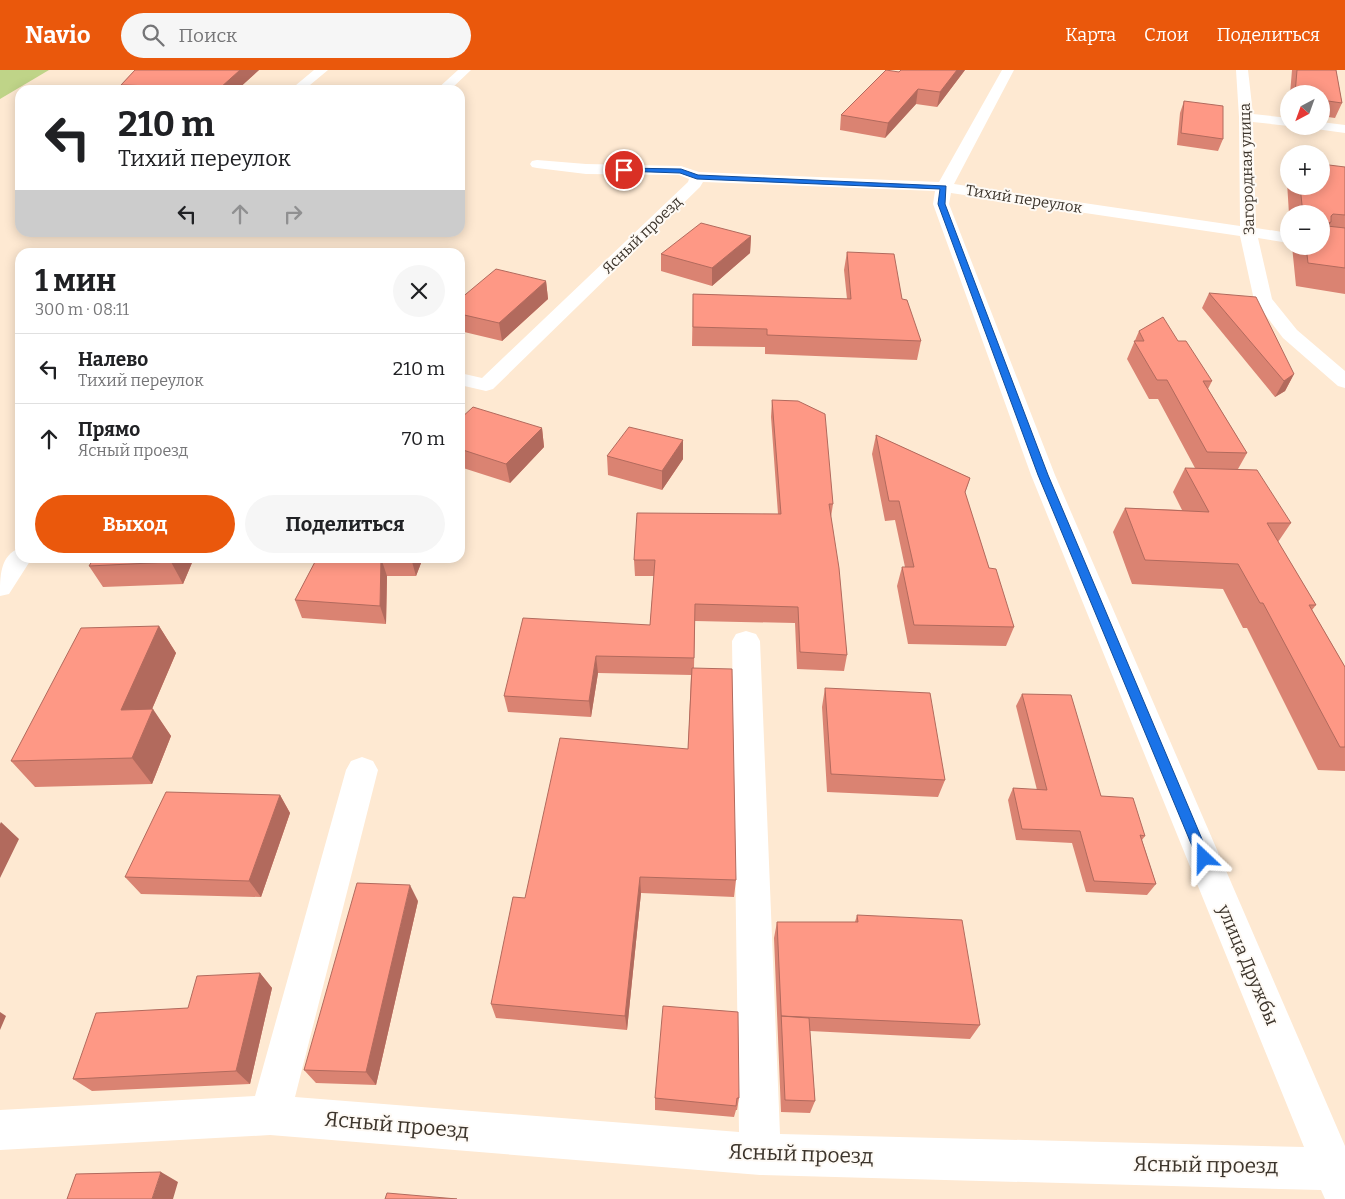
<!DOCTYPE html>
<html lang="ru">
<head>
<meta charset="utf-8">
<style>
	:root { --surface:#fff; --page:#f6f6f6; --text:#202124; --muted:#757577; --line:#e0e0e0; --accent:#ea580c }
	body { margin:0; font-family:Bitter,serif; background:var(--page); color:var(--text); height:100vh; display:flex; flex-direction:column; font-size:19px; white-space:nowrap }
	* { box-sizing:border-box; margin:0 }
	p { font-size:16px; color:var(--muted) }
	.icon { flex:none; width:28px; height:28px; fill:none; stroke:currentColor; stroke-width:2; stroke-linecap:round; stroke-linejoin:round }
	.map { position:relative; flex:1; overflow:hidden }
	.sheet { position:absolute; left:15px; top:178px; width:450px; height:315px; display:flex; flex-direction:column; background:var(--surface); border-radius:15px; box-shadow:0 2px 12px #0003 }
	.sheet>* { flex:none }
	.top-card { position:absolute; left:15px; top:15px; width:450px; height:152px; border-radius:15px; box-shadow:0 2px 12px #0003; background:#fff; color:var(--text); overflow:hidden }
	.needle { width:32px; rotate:221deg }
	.buttons { position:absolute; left:1280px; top:15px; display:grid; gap:10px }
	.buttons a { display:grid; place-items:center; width:50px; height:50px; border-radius:50%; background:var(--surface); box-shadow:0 2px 12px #0003; font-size:25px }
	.pin { position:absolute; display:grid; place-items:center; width:42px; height:42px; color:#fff; margin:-21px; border:2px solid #fff; border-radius:50%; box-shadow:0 1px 5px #0007 }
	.me { position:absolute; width:55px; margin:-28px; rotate:337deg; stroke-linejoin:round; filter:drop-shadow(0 0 4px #0008) }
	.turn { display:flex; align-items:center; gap:18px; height:105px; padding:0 20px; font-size:22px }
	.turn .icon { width:65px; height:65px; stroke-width:2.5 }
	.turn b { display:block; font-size:35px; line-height:42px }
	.lanes { display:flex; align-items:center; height:48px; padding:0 20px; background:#0003; justify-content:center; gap:25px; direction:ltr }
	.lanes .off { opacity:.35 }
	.round { display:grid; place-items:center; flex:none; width:52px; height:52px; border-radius:26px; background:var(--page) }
	.headline { display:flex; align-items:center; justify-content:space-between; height:85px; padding:0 20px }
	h1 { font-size:30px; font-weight:700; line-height:38px }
	.cta { display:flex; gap:10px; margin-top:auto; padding:10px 20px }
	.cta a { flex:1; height:58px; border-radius:30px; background:var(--accent); color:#fff; font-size:20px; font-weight:700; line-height:58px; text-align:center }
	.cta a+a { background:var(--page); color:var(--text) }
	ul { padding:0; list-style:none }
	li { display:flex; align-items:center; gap:15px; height:70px; padding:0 20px; border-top:1px solid var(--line) }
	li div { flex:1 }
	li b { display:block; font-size:19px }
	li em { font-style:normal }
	header { display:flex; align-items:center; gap:30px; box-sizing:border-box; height:70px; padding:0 25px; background:var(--accent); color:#fff }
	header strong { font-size:24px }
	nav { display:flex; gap:28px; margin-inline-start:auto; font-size:18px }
	.search { width:350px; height:45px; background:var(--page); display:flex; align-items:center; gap:12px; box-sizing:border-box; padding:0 18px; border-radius:28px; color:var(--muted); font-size:19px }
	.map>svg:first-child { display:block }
</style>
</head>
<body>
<header>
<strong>Navio</strong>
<div class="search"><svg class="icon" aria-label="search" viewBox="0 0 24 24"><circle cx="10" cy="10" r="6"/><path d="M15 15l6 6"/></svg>Поиск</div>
<nav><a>Карта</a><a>Слои</a><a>Поделиться</a></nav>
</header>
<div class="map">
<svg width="1345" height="1129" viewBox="0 0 1345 1129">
	<rect width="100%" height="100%" fill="#fee9d2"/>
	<path fill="#bfd488" d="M 0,0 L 49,0 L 0,29 Z"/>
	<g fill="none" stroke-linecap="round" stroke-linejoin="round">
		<path fill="#fff" fill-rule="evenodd" d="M 314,0 L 328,0 L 304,20 L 290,20 Z
			M 458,0 L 471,0 L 450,20 L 436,20 Z
			M 1002,0 L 1014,0 L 954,114 L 1240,156 L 1239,47 L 1236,0 L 1248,0 L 1253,44 L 1289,48 L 1289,56 L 1253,52 L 1256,158 L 1289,163 L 1289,173 L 1258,168 L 1272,229 L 1297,260 L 1345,301 L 1345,318 L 1338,316 L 1283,268 L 1254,230 L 1240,166 L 951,123 L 949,134 L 1055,405 L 1345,1076 L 1345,1129 L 1325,1129 L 1321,1120 L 760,1105 L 270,1065 L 0,1080 L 0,1040 L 255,1026 L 346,700 L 351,691 L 362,687 L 373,691 L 378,700 L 295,1027 L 739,1062 L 732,571 L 736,564 L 746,561 L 756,564 L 760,571 L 780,1064 L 1304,1077 L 1031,405 L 933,134 L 935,121 L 703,112 L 700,117 L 493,319 L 486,321 L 460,315 L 460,303 L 482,308 L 688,112 L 689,109 L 679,105 L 586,104 L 537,98 L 532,97 L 530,94 L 532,91 L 537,90 L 586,94 L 681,96 L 699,102 L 939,112 Z
			M 1321,52 L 1345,55 L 1345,63 L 1316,59 L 1314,56 L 1321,56 Z
			M 20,478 L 20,488 L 32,488 L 9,524 L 0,526 C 0,506 0,485 20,478 Z"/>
	</g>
	<path fill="#da8372" d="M 135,0 L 259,0 L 237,20 L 123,20 L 121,15 Z
		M 901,0 L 965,0 L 937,37 L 916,34 L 885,68 L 840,60 L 841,45 Z
		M 1292,0 L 1336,0 L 1342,33 L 1335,48 L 1321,46 L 1321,24 L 1290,24 Z
		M 1184,31 L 1223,69 L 1218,81 L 1177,75 L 1180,43 Z
		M 1345,97 L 1345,224 L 1296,216 L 1292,176 L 1321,176 L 1321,144 L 1289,144 L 1287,112 L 1289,107 L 1289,116 L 1321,116 Z
		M 751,166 L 750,183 L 712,216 L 661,201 L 661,184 Z
		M 847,182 L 902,229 L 921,271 L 917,290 L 765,284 L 765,277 L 692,276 L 693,224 L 847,229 L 844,200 Z
		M 546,211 L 548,229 L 502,271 L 460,261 L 460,229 Z
		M 1209,223 L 1294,304 L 1285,321 L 1275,327 L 1202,238 Z
		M 1139,261 L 1178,271 L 1212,311 L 1208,319 L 1247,383 L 1238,399 L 1291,453 L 1278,472 L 1316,535 L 1312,540 L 1345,597 L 1345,701 L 1318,700 L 1247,558 L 1243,558 L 1223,519 L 1132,514 L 1113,462 L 1125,438 L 1182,440 L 1173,422 L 1185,398 L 1195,398 L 1158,329 L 1149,329 L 1127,289 Z
		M 772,330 L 833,434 L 831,447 L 847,585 L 844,601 L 797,599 L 795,553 L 695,551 L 694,598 L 736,810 L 734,827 L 641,823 L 627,960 L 496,948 L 491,934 L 525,828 L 688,679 L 691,605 L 598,603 L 591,647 L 508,642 L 504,626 L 650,555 L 654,506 L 635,506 L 634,490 L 778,444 L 771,347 Z
		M 460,349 L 542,358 L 544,377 L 510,413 L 460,397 Z
		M 876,365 L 970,408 L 965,423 L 989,498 L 1014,557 L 1006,576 L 908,574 L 897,516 L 902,497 L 905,497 L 895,450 L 885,451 L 872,384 Z
		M 683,370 L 683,389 L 662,420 L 608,405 L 607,386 Z
		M 94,488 L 194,488 L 183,514 L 103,517 L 89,496 Z
		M 317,488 L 423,488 L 416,506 L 387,506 L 386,554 L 302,548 L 295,530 Z
		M 159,556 L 176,583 L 152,639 L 171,666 L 152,714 L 35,717 L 11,691 Z
		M 825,618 L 945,710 L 938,727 L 827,722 L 822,637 Z
		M 1022,624 L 1101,726 L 1145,766 L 1142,770 L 1156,814 L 1147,825 L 1086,822 L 1072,773 L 1016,770 L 1008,730 L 1013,718 L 1037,720 L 1016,636 Z
		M 280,725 L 290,743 L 261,827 L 141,824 L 125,807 Z
		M 418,831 L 376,1015 L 316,1013 L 304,1000 Z
		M 857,845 L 980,955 L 970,969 L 810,961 L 815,1031 L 810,1043 L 781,1042 L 774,868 L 777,852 L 855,852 Z
		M 260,903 L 272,918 L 250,1014 L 92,1021 L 73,1009 Z
		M 655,1028 L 739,1028 L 737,1040 L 736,1040 L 734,1047 L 655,1040 Z"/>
	<path fill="#b26a5d" d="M 240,0 L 259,0 L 237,20 L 220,20 L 220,18 Z
		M 957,0 L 965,0 L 937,37 L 940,22 Z
		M 918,19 L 916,34 L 885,68 L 888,53 Z
		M 1333,144 L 1328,153 L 1331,152 L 1321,170 L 1325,154 Z
		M 751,166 L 750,183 L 712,216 L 712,198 Z
		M 546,211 L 548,229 L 502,271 L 499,253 Z
		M 1294,304 L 1285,321 L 1275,327 L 1284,311 Z
		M 542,358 L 544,377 L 510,413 L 506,394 Z
		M 683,370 L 683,389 L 662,420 L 662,401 Z
		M 173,488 L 194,488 L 183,514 L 171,492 Z
		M 381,488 L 387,506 L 386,554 L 380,536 Z
		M 411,488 L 423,488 L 416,506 Z
		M 159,556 L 176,583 L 140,667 L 121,640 Z
		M 596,586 L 598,603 L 591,647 L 589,631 Z
		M 153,639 L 171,666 L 152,714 L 132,688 Z
		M 280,725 L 290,743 L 261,827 L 249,811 Z
		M 1,752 L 19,769 L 0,808 L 0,754 Z
		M 640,807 L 641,823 L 627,960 L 625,946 Z
		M 410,815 L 418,831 L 376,1015 L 366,1002 Z
		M 260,903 L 272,918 L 250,1014 L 236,1001 Z
		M 0,942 L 6,946 L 0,960 Z
		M 161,1102 L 178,1112 L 173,1129 L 152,1129 Z"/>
	<path fill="#fe9885" stroke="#b26a5d" d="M 135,0 L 240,0 L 220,18 L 121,15 Z
		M 886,0 L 899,2 L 901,0 L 957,0 L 940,22 L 918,19 L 888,53 L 841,45 Z
		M 1297,0 L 1336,0 L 1342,33 L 1321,30 L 1321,24 L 1295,24 Z
		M 1184,31 L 1223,36 L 1223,69 L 1181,63 Z
		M 1321,94 L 1345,97 L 1345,145 L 1333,144 L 1331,146 L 1331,152 L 1325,154 L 1327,156 L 1345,158 L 1345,198 L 1308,193 L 1306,176 L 1321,176 L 1321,144 L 1303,144 L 1300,116 L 1321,116 Z
		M 701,153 L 751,166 L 712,198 L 661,184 Z
		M 847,182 L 894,184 L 902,229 L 907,230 L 921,271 L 767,265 L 767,259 L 693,257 L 693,224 L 851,229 Z
		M 496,199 L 546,211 L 499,253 L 460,244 L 460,229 Z
		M 1209,223 L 1256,227 L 1294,304 L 1284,311 Z
		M 1163,247 L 1178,271 L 1186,271 L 1212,311 L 1203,311 L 1247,383 L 1207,382 L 1167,310 L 1157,310 L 1134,271 L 1144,271 L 1139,261 Z
		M 772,330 L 798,331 L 825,344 L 833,434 L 829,434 L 839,498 L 847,585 L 800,582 L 798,537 L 695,534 L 694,588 L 596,586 L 589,631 L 504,626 L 523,548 L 650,555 L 655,490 L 634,490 L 637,443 L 781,444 Z
		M 473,337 L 542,358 L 506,394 L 460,379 L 460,349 Z
		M 629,357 L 683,370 L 662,401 L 607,386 Z
		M 876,365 L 970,408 L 965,422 L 989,498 L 996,499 L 1014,557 L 914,555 L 902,497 L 914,497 L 899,431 L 889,431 Z
		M 1185,398 L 1257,400 L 1291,453 L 1267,453 L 1316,535 L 1309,535 L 1345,597 L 1345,677 L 1340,677 L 1263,533 L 1260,533 L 1238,494 L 1145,490 L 1125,438 L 1209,442 Z
		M 94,488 L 173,488 L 171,492 L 89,496 Z
		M 317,488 L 411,488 L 381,488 L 380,536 L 295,530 Z
		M 159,556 L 121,640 L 153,639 L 132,688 L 11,691 L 81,558 Z
		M 692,598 L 732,599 L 736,810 L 640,807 L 625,946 L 491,934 L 513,827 L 525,828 L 560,668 L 688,679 Z
		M 825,618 L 930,623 L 945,710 L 831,704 Z
		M 1022,624 L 1071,625 L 1101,726 L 1133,728 L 1145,766 L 1140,765 L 1156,814 L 1094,811 L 1080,761 L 1022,759 L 1013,718 L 1047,720 Z
		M 166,722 L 280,725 L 249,811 L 125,807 Z
		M 357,813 L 410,815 L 366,1002 L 304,1000 Z
		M 857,845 L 962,850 L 980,955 L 781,946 L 809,948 L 815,1031 L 785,1030 L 777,852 L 858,852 Z
		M 260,903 L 236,1001 L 73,1009 L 96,943 L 188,938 L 197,906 Z
		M 663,936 L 738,942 L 739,1028 L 737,1028 L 736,1036 L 655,1028 Z
		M 161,1102 L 152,1129 L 67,1129 L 76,1104 Z
		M 387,1123 L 457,1129 L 385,1129 Z"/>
	<path fill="#1a73e8" stroke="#114b97" d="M 624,98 L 681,99 L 698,105 L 946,116 L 945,134 L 1048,405 L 1210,788 L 1208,793 L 1204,795 L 1199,793 L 1197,788 L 1038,405 L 938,134 L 940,119 L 697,109 L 680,103 L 622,101 L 621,100 Z"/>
	<g text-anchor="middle" stroke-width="4" stroke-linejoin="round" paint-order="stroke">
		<g font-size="15" fill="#3c342b" stroke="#fefaf5">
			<text transform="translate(1247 99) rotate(-92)" y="5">Загородная улица</text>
			<text transform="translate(1024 129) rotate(9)" y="5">Тихий переулок</text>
			<text transform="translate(642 165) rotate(-44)" y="5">Ясный проезд</text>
		</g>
		<g font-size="18" fill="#3c342b" stroke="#fefaf5">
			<text transform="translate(1248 895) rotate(67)" y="6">улица Дружбы</text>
		</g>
		<g font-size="21" fill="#3c342b" stroke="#fefaf5">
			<text transform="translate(397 1055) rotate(5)" y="7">Ясный проезд</text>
			<text transform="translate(801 1084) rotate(2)" y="7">Ясный проезд</text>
			<text transform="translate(1206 1095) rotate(1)" y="7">Ясный проезд</text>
		</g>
	</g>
</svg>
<div class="buttons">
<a><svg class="needle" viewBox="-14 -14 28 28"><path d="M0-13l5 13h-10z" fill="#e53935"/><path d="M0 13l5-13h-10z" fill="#757577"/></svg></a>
<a>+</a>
<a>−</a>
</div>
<div class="pin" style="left:624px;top:100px;background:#d93025"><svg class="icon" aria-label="arrive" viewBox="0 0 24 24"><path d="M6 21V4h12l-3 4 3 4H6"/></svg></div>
<svg class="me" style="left:1204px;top:788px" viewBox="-20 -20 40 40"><path d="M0-17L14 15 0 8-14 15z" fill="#1a73e8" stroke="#fff" stroke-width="4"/></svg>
<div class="top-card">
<div class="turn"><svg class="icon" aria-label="left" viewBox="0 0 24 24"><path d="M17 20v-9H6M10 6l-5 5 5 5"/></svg><div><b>210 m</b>Тихий переулок</div></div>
<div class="lanes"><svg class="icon" aria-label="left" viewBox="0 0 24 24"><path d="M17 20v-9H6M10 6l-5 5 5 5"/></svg><svg class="icon off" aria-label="ahead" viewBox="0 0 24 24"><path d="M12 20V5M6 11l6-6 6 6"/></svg><svg class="icon off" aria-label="right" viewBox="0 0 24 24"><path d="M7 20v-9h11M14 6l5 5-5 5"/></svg></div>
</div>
<section class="sheet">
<div class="headline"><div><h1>1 мин</h1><p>300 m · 08:11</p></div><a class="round"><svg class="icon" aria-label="close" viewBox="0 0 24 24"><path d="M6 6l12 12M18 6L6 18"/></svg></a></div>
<ul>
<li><svg class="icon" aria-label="left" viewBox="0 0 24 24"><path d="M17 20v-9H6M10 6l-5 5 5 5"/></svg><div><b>Налево</b><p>Тихий переулок</p></div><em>210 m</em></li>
<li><svg class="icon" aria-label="ahead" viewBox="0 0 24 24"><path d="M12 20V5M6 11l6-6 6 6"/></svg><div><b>Прямо</b><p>Ясный проезд</p></div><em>70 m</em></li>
</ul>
<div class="cta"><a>Выход</a><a>Поделиться</a></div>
</section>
</div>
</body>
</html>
